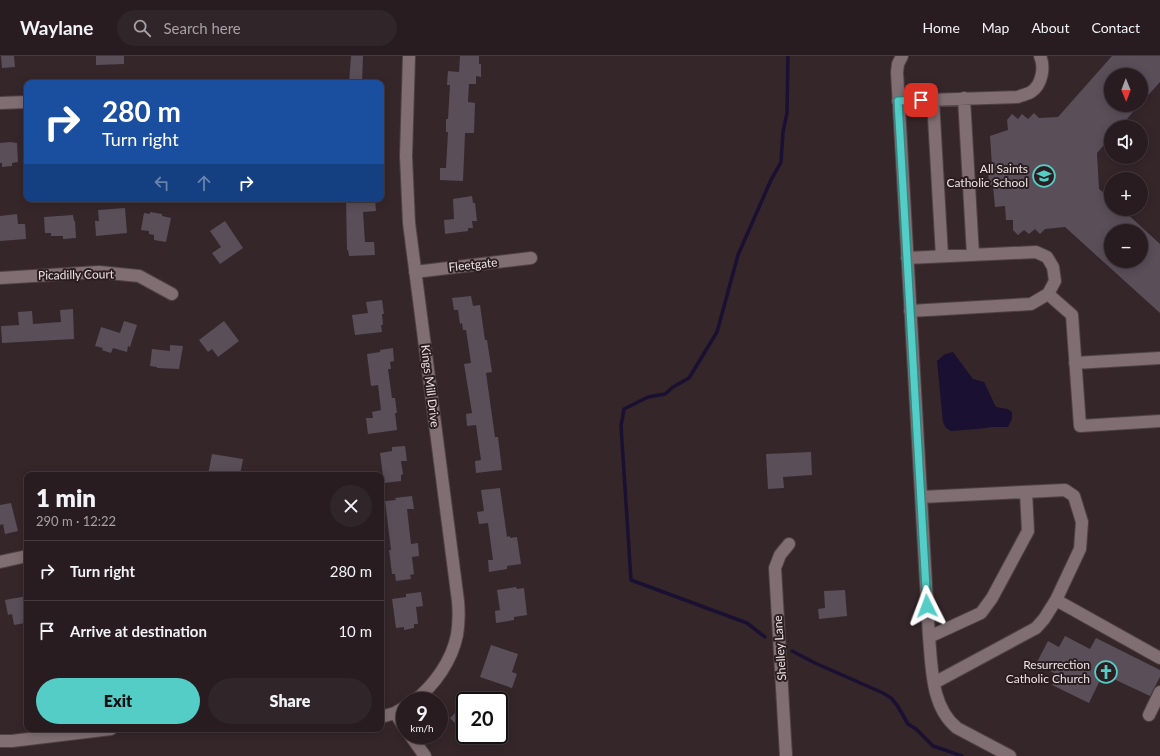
<!DOCTYPE html>
<html lang="en">
<head>
<meta charset="utf-8">
<style>
	:root { --surface:#281c20; --page:#302529; --text:#f1f3f6; --muted:#a5a1a5; --line:#443a3e; --accent:#54cdc7 }
	body { margin:0; font-family:Lato,sans-serif; background:var(--page); color:var(--text); height:100vh; display:flex; flex-direction:column; font-size:15px; white-space:nowrap }
	* { box-sizing:border-box; margin:0 }
	p { font-size:13px; color:var(--muted) }
	.icon { flex:none; width:22px; height:22px; fill:none; stroke:currentColor; stroke-width:2; stroke-linecap:round; stroke-linejoin:round }
	.map { position:relative; flex:1; overflow:hidden }
	.panel { position:absolute; left:24px; top:416px; width:360px; height:260px; display:flex; flex-direction:column; background:var(--surface); border-radius:8px; box-shadow:0 2px 10px #0003,0 0 0 1px var(--line) }
	.panel>* { flex:none }
	.top-card { position:absolute; left:24px; top:24px; width:360px; height:122px; border-radius:8px; box-shadow:0 2px 10px #0003,0 0 0 1px var(--line); background:#1a4fa0; color:#fff; overflow:hidden }
	.needle { width:26px; rotate:179deg }
	.controls { position:absolute; left:1104px; top:12px; display:grid; gap:8px }
	.controls a { display:grid; place-items:center; width:44px; height:44px; border-radius:50%; background:var(--surface); box-shadow:0 2px 10px #0003,0 0 0 1px var(--line); font-size:20px }
	.speed { position:absolute; left:396px; top:636px; display:flex; gap:8px; font-size:20px; font-weight:700; text-align:center }
	.speed>* { display:grid; place-content:center; width:52px; height:52px; border-radius:50%; background:var(--surface); box-shadow:0 2px 10px #0003,0 0 0 1px var(--line); line-height:1 }
	.speed small { font-size:10px; font-weight:400 }
	.speed .limit { border:2px solid #111; border-radius:6px; background:#fff; color:#111 }
	.pin { position:absolute; display:grid; place-items:center; width:34px; height:34px; color:#fff; margin:-17px; border-radius:8px; box-shadow:0 2px 6px #0006 }
	.me { position:absolute; width:44px; margin:-22px; rotate:357deg; stroke-linejoin:round; filter:drop-shadow(0 0 3px #0008) }
	.turn { display:flex; align-items:center; gap:14px; height:84px; padding:0 12px; font-size:18px }
	.turn .icon { width:52px; height:52px; stroke-width:2.5 }
	.turn b { display:block; font-size:28px; line-height:34px }
	.lanes { display:flex; align-items:center; height:38px; padding:0 12px; background:#0003; justify-content:center; gap:20px; direction:ltr }
	.lanes .off { opacity:.35 }
	.round { display:grid; place-items:center; flex:none; width:42px; height:42px; border-radius:21px; background:var(--page) }
	.headline { display:flex; align-items:center; justify-content:space-between; height:68px; padding:0 12px }
	h1 { font-size:24px; font-weight:800; line-height:30px }
	.primary-button { display:flex; gap:8px; margin-top:auto; padding:8px 12px }
	.primary-button a { flex:1; height:46px; border-radius:24px; background:var(--accent); color:#111; font-size:16px; font-weight:800; line-height:46px; text-align:center }
	.primary-button a+a { background:var(--page); color:var(--text) }
	ul { padding:0; list-style:none }
	li { display:flex; align-items:center; gap:12px; height:60px; padding:0 12px; border-top:1px solid var(--line) }
	li div { flex:1 }
	li b { display:block; font-size:15px }
	li em { font-style:normal }
	header { display:flex; align-items:center; gap:24px; box-sizing:border-box; height:56px; padding:0 20px; background:var(--surface); border-bottom:1px solid var(--line) }
	header strong { font-size:19px }
	nav { display:flex; gap:22px; margin-inline-start:auto; font-size:14px }
	.search { width:280px; height:36px; background:var(--page); display:flex; align-items:center; gap:10px; box-sizing:border-box; padding:0 14px; border-radius:22px; color:var(--muted); font-size:15px }
	.map>svg:first-child { display:block }
</style>
</head>
<body>
<header>
<strong>Waylane</strong>
<div class="search"><svg class="icon" aria-label="search" viewBox="0 0 24 24"><circle cx="10" cy="10" r="6"/><path d="M15 15l6 6"/></svg>Search here</div>
<nav><a>Home</a><a>Map</a><a>About</a><a>Contact</a></nav>
</header>
<div class="map">
<svg width="1160" height="700" viewBox="0 0 1160 700">
	<rect width="100%" height="100%" fill="#35262a"/>
	<path fill="#1a1031" d="M 953,296 L 973,323 L 984,326 L 996,351 L 1008,353 L 1012,356 L 1012,363 L 1008,371 L 992,371 L 977,373 L 951,375 L 946,372 L 943,366 L 937,305 L 945,298 Z"/>
	<g fill="none" stroke-linecap="round" stroke-linejoin="round">
		<path stroke="#1a1031" stroke-width="3.5" d="M 765,581 L 747,567 L 631,524 L 621,370 L 624,353 L 648,341 L 665,338 L 673,331 L 689,322 L 717,276 L 738,199 L 771,124 L 781,106 L 783,76 L 787,57 L 788,0
			M 792,595 L 815,607 L 883,637 L 891,642 L 897,649 L 908,668 L 916,673 L 933,690 L 962,700"/>
	</g>
	<path fill="#5a4e59" fill-rule="evenodd" d="M 1,0 L 14,0 L 15,11 L 2,12 Z
		M 96,0 L 124,0 L 124,8 L 96,9 Z
		M 351,0 L 363,0 L 362,27 L 349,27 Z
		M 460,0 L 479,0 L 479,8 L 481,8 L 481,21 L 476,20 L 476,28 L 469,28 L 468,46 L 475,47 L 474,77 L 465,77 L 463,125 L 440,124 L 440,112 L 446,112 L 448,76 L 446,76 L 446,63 L 448,63 L 450,29 L 447,29 L 448,15 L 459,16 Z
		M 1112,0 L 1160,0 L 1160,26 L 1141,47 L 1141,19 L 1111,19 L 1111,49 L 1139,49 L 1120,71 L 1111,71 L 1111,81 L 1097,97 L 1099,133 L 1111,143 L 1111,153 L 1122,153 L 1160,188 L 1160,257 L 1065,171 L 1045,173 L 1040,178 L 1035,173 L 1029,178 L 1024,174 L 1018,179 L 1013,174 L 1013,164 L 1006,164 L 1005,150 L 995,151 L 993,130 L 989,130 L 988,110 L 992,110 L 990,80 L 1008,74 L 1007,64 L 1012,58 L 1018,63 L 1022,58 L 1028,63 L 1034,57 L 1039,62 L 1058,61 ZM 1111,175 L 1141,175 L 1141,205 L 1111,205 Z
		M 10,86 L 17,87 L 18,106 L 12,107 L 12,110 L 2,111 L 2,107 L 0,107 L 0,87 Z
		M 472,140 L 473,147 L 475,147 L 477,165 L 472,165 L 473,172 L 468,172 L 468,175 L 445,178 L 444,164 L 454,163 L 453,143 Z
		M 346,143 L 375,143 L 376,155 L 363,156 L 365,186 L 374,186 L 375,199 L 349,200 L 348,194 L 347,194 Z
		M 125,152 L 127,177 L 96,180 L 95,165 L 99,165 L 98,154 Z
		M 150,156 L 162,158 L 162,160 L 171,162 L 166,186 L 154,184 L 154,179 L 149,178 L 149,175 L 141,174 L 144,157 L 150,158 Z
		M 17,158 L 18,168 L 25,168 L 26,183 L 0,185 L 0,160 Z
		M 73,159 L 74,165 L 75,165 L 76,182 L 63,183 L 63,180 L 51,180 L 51,177 L 45,177 L 44,161 Z
		M 225,165 L 243,192 L 220,208 L 212,197 L 221,191 L 210,175 Z
		M 471,240 L 473,250 L 480,249 L 485,284 L 487,284 L 492,316 L 486,317 L 495,381 L 498,381 L 502,414 L 476,417 L 475,405 L 481,404 L 476,369 L 467,370 L 466,358 L 472,357 L 464,308 L 471,307 L 466,274 L 463,274 L 462,267 L 460,268 L 458,254 L 454,254 L 452,242 Z
		M 382,244 L 384,258 L 382,258 L 383,269 L 381,269 L 382,276 L 355,279 L 352,259 L 368,257 L 366,246 Z
		M 73,253 L 74,283 L 2,287 L 1,270 L 19,269 L 18,256 L 32,255 L 33,268 L 61,266 L 60,254 Z
		M 124,265 L 137,269 L 130,291 L 128,290 L 127,296 L 113,292 L 111,297 L 102,294 L 103,292 L 95,290 L 101,271 L 120,277 Z
		M 224,265 L 239,285 L 218,301 L 212,293 L 208,296 L 199,284 Z
		M 170,289 L 183,290 L 179,313 L 157,312 L 157,311 L 150,310 L 152,293 L 170,295 Z
		M 393,292 L 394,305 L 390,306 L 391,313 L 388,313 L 392,342 L 395,342 L 397,357 L 395,357 L 397,374 L 368,378 L 366,362 L 373,362 L 372,356 L 381,354 L 378,329 L 371,330 L 367,298 L 380,296 L 380,294 Z
		M 405,390 L 407,405 L 401,405 L 403,418 L 401,419 L 401,425 L 384,427 L 380,397 L 392,395 L 392,391 Z
		M 811,396 L 812,419 L 783,421 L 784,432 L 768,433 L 766,398 Z
		M 212,398 L 243,403 L 240,419 L 208,419 Z
		M 500,432 L 507,481 L 510,480 L 510,482 L 517,481 L 521,508 L 507,510 L 507,513 L 489,516 L 488,504 L 493,504 L 488,467 L 479,468 L 477,456 L 484,455 L 481,434 Z
		M 412,440 L 414,453 L 407,453 L 411,488 L 418,487 L 419,500 L 412,501 L 414,518 L 410,519 L 411,523 L 396,525 L 395,518 L 392,518 L 389,494 L 391,494 L 385,445 L 396,444 L 395,442 Z
		M 11,447 L 18,475 L 5,478 L 3,468 L 0,469 L 0,449 Z
		M 516,531 L 517,533 L 524,532 L 527,559 L 514,561 L 514,564 L 496,567 L 495,555 L 500,554 L 497,534 Z
		M 845,534 L 847,560 L 819,563 L 818,553 L 825,552 L 824,535 Z
		M 421,536 L 423,550 L 416,551 L 418,568 L 414,568 L 414,572 L 404,574 L 404,571 L 396,572 L 392,543 L 406,541 L 406,538 Z
		M 27,540 L 27,562 L 24,563 L 25,567 L 14,569 L 12,558 L 8,559 L 5,544 Z
		M 1065,580 L 1090,593 L 1096,582 L 1160,614 L 1160,621 L 1150,640 L 1103,618 L 1089,647 L 1052,629 L 1058,619 L 1036,608 L 1048,585 L 1059,591 Z
		M 491,589 L 518,598 L 512,616 L 517,618 L 512,632 L 480,621 Z
		M 459,653 L 465,656 L 465,678 L 450,662 Z"/>
	<g fill="none" stroke-linecap="round" stroke-linejoin="round">
		<g stroke="#4e4245" stroke-width="14">
			<path id="minor" d="M 409,0 L 406,100 L 409,167 L 458,545 C 459,556 459,567 457,579 C 452,604 435,629 414,645
				M 902,0 L 898,8 L 897,16 L 929,581 C 932,612 931,651 957,672 L 1010,700
				M 964,42 L 973,199
				M 933,44 L 942,200
				M 898,45 L 1018,41 C 1022,39 1028,38 1031,36 C 1042,29 1045,11 1040,0
				M 0,47 L 27,46
				M 907,202 L 1036,196 L 1047,201 L 1053,211 L 1055,225 L 1048,238 L 1031,248 L 910,255
				M 415,216 L 531,202
				M 0,222 L 99,216 L 139,220 L 172,238
				M 1048,238 L 1072,259 L 1080,370 L 1160,365
				M 1075,307 L 1160,302
				M 921,441 L 1065,434 L 1074,440 L 1082,466 L 1080,493 L 1056,544 L 1044,563 L 1036,572 L 934,627
				M 0,506 L 27,500
				M 1056,544 L 1160,602
				M 929,581 L 981,557 L 992,542 L 1028,475 L 1026,436
				M 395,657 L 405,672
				M 1149,659 L 1160,636
				M 381,661 L 395,657 L 405,651
				M 410,679 L 425,700
				M 0,685 L 12,685 L 111,673
				M 786,700 L 775,512 L 780,499 L 789,488"/>
		</g>
		<use href="#minor" stroke="#806e72" stroke-width="12"/>
	</g>
	<g fill="none" stroke-linecap="round" stroke-linejoin="round">
		<g stroke="#378581" stroke-width="10">
			<path id="route" d="M 921,44 L 898,45 L 927,550"/>
		</g>
		<use href="#route" stroke="#54cdc7" stroke-width="7"/>
	</g>
	<defs>
		<g id="school-ring" transform="scale(1.15)"><circle r="9.5" fill="#2b1d20" stroke="#54cdc7" stroke-width="1.5"/><path d="M0-5L7-2L0 1L-7-2ZM-4 1L0 2.5L4 1V4Q0 6-4 4Z" fill="#54cdc7"/></g>
		<g id="church-ring" transform="scale(1.15)"><circle r="9.5" fill="#2b1d20" stroke="#54cdc7" stroke-width="1.5"/><path d="M-1.2-6h2.4v3.5h3.3v2.4h-3.3V6h-2.4V-.1h-3.3v-2.4h3.3Z" fill="#54cdc7"/></g>
	</defs>
	<g fill-rule="evenodd">
		<use href="#school-ring" x="1044" y="120"/>
		<use href="#church-ring" x="1106" y="616"/>
	</g>
	<g text-anchor="middle" stroke-width="4" stroke-linejoin="round" paint-order="stroke">
		<g font-size="12" fill="#ede3e5" stroke="#2b1d20" text-anchor="end">
			<text x="1028" y="117">All Saints<tspan x="1028" dy="14">Catholic School</tspan></text>
			<text x="1090" y="613">Resurrection<tspan x="1090" dy="14">Catholic Church</tspan></text>
		</g>
		<g font-size="12" fill="#ede3e5" stroke="#2b1d20">
			<text transform="translate(473 209) rotate(-6)" y="4">Fleetgate</text>
			<text transform="translate(76 219) rotate(-1)" y="4">Picadilly Court</text>
			<text transform="translate(430 330) rotate(83)" y="4">Kings Mill Drive</text>
			<text transform="translate(780 592) rotate(-94)" y="4">Shelley Lane</text>
		</g>
	</g>
</svg>
<div class="controls">
<a><svg class="needle" viewBox="-14 -14 28 28"><path d="M0-13l5 13h-10z" fill="#e53935"/><path d="M0 13l5-13h-10z" fill="#a5a1a5"/></svg></a>
<a><svg class="icon" aria-label="sound" viewBox="0 0 24 24"><path d="M4 9h4l5-4v14l-5-4H4zM17 9q2 3 0 6"/></svg></a>
<a>+</a>
<a>−</a>
</div>
<div class="speed"><div>9<small>km/h</small></div><div class="limit">20</div></div>
<div class="pin" style="left:921px;top:44px;background:#d93025"><svg class="icon" aria-label="arrive" viewBox="0 0 24 24"><path d="M6 21V4h12l-3 4 3 4H6"/></svg></div>
<svg class="me" style="left:927px;top:550px" viewBox="-20 -20 40 40"><path d="M0-17L14 15 0 8-14 15z" fill="#54cdc7" stroke="#fff" stroke-width="4"/></svg>
<div class="top-card">
<div class="turn"><svg class="icon" aria-label="right" viewBox="0 0 24 24"><path d="M7 20v-9h11M14 6l5 5-5 5"/></svg><div><b>280 m</b>Turn right</div></div>
<div class="lanes"><svg class="icon off" aria-label="left" viewBox="0 0 24 24"><path d="M17 20v-9H6M10 6l-5 5 5 5"/></svg><svg class="icon off" aria-label="ahead" viewBox="0 0 24 24"><path d="M12 20V5M6 11l6-6 6 6"/></svg><svg class="icon" aria-label="right" viewBox="0 0 24 24"><path d="M7 20v-9h11M14 6l5 5-5 5"/></svg></div>
</div>
<section class="panel">
<div class="headline"><div><h1>1 min</h1><p>290 m · 12:22</p></div><a class="round"><svg class="icon" aria-label="close" viewBox="0 0 24 24"><path d="M6 6l12 12M18 6L6 18"/></svg></a></div>
<ul>
<li><svg class="icon" aria-label="right" viewBox="0 0 24 24"><path d="M7 20v-9h11M14 6l5 5-5 5"/></svg><div><b>Turn right</b></div><em>280 m</em></li>
<li><svg class="icon" aria-label="arrive" viewBox="0 0 24 24"><path d="M6 21V4h12l-3 4 3 4H6"/></svg><div><b>Arrive at destination</b></div><em>10 m</em></li>
</ul>
<div class="primary-button"><a>Exit</a><a>Share</a></div>
</section>
</div>
</body>
</html>
